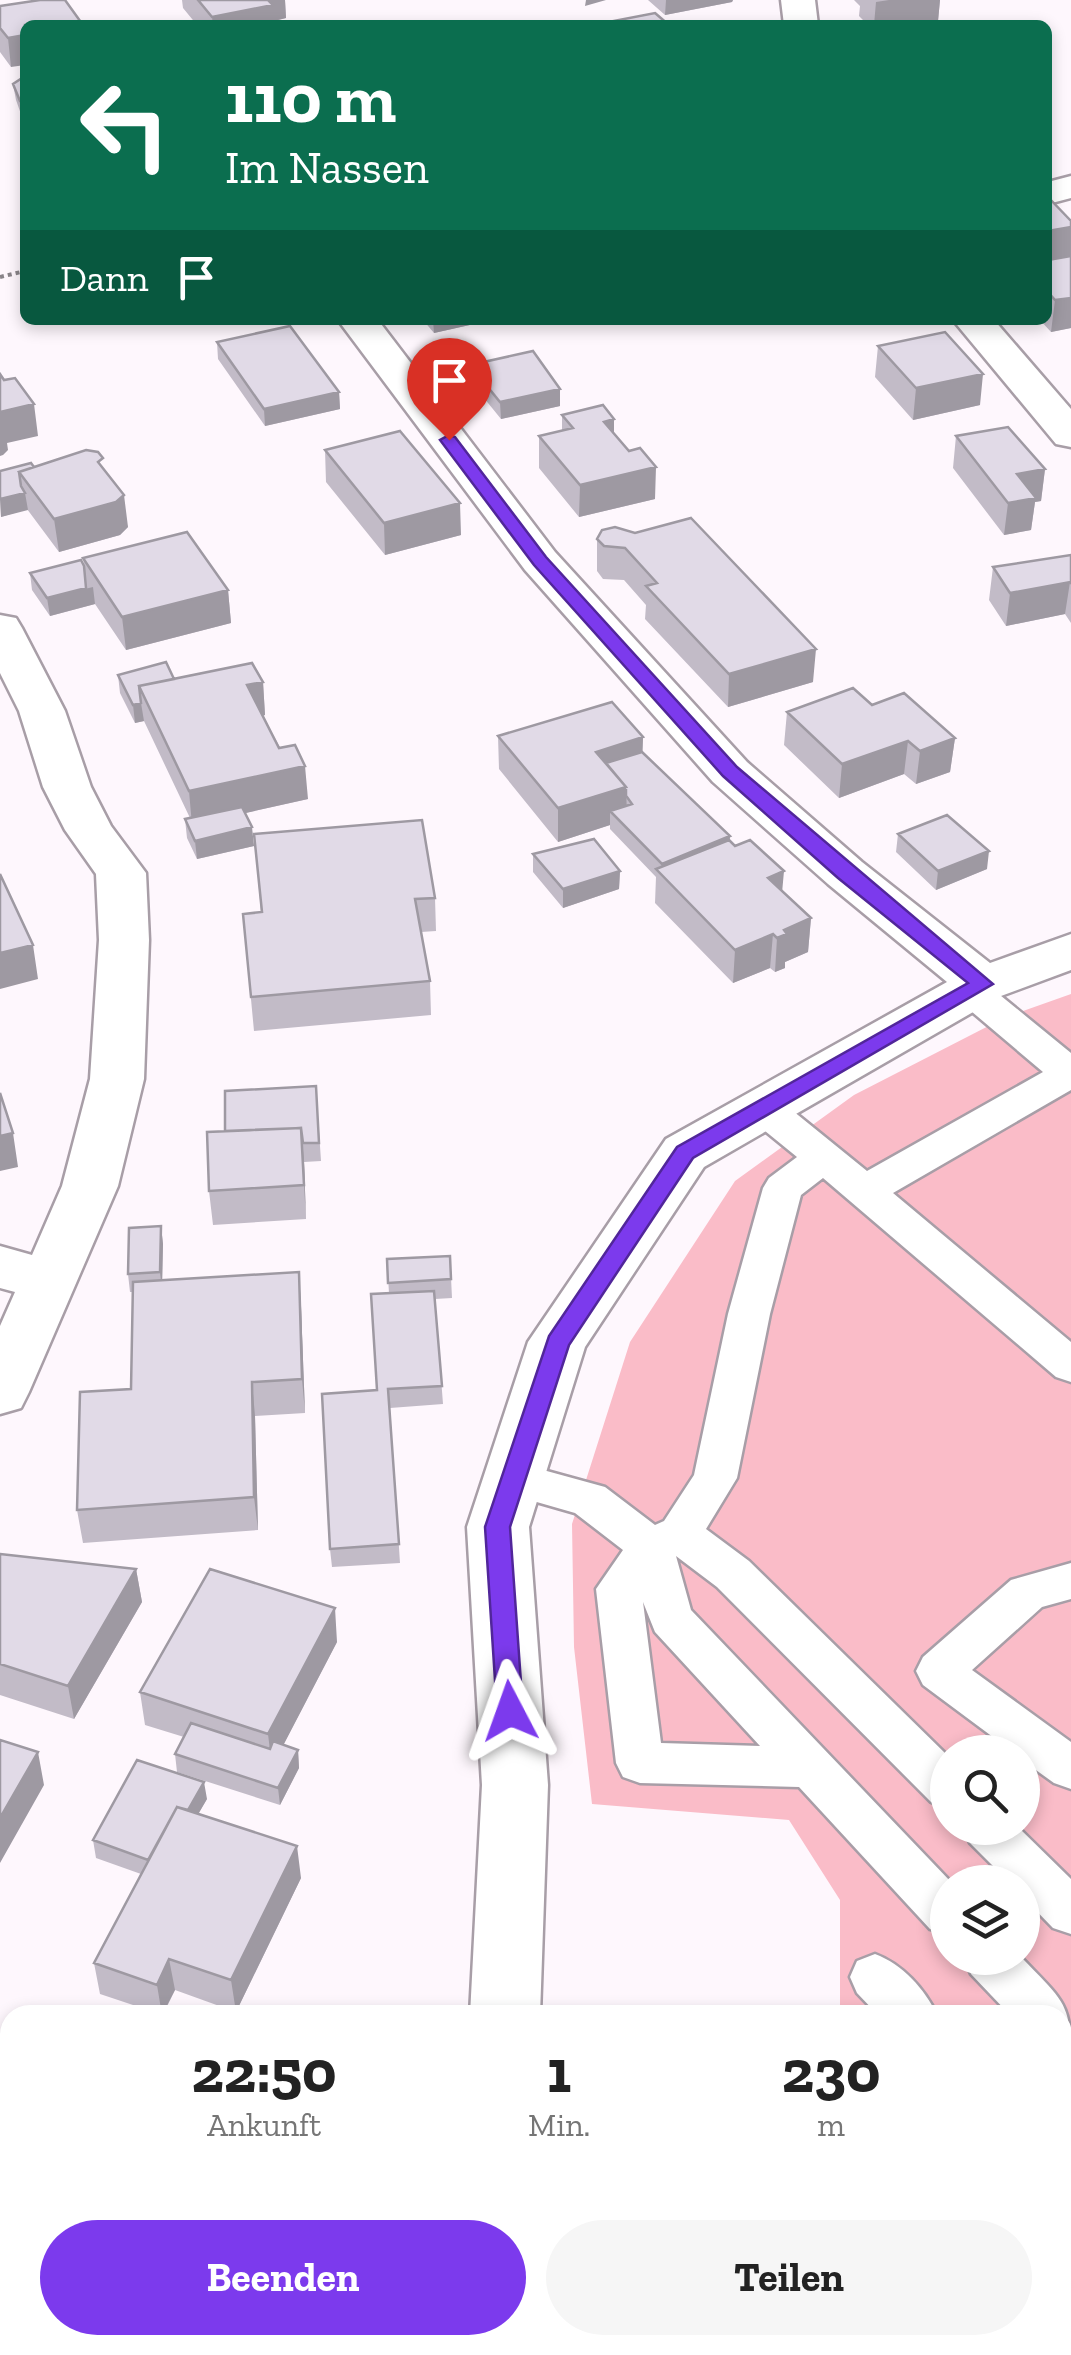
<!DOCTYPE html>
<html lang="de">
<head>
<meta charset="utf-8">
<style>
	:root { --surface:#fff; --page:#f6f6f6; --text:#222; --muted:#767676; --accent:#7c3aed }
	body { margin:0; font-family:"Zilla Slab",serif; background:var(--page); color:var(--text); height:100vh; display:flex; flex-direction:column; font-size:38px; white-space:nowrap }
	* { box-sizing:border-box; margin:0 }
	p { font-size:32px; color:var(--muted) }
	.icon { flex:none; width:55px; height:55px; fill:none; stroke:currentColor; stroke-width:2; stroke-linecap:round; stroke-linejoin:round }
	.map { position:relative; flex:1; overflow:hidden }
	.panel { position:absolute; left:0px; top:2005px; width:1072px; height:350px; display:flex; flex-direction:column; background:var(--surface); border-radius:30px 30px 0 0; box-shadow:0 5px 15px #0003 }
	.panel>* { flex:none }
	.top-card { position:absolute; left:20px; top:20px; width:1032px; height:305px; border-radius:15px; box-shadow:0 5px 15px #0003; background:#0b6e4f; color:#fff; overflow:hidden }
	.tools { position:absolute; left:930px; top:1735px; display:grid; gap:20px }
	.tools a { display:grid; place-items:center; width:110px; height:110px; border-radius:50%; background:var(--surface); box-shadow:0 5px 15px #0003; font-size:50px }
	.pin { position:absolute; display:grid; place-items:center; width:85px; height:85px; color:#fff; margin:-102px -42px; border-radius:50% 50% 50% 0; rotate:-45deg; box-shadow:0 0 10px #0007 }
	.pin .icon { rotate:45deg }
	.me { position:absolute; width:110px; margin:-55px; rotate:356deg; stroke-linejoin:round; filter:drop-shadow(0 0 8px #0008) }
	.turn { display:flex; align-items:center; gap:35px; height:210px; padding:0 40px; font-size:45px }
	.turn .icon { width:130px; height:130px; stroke-width:2.5 }
	.turn b { display:block; font-size:70px; line-height:85px }
	.then { display:flex; align-items:center; height:95px; padding:0 40px; background:#0003; gap:20px; font-size:38px }
	.eta { display:flex; justify-content:space-evenly; align-items:center; height:170px; text-align:center }
	.eta b { font-size:60px; font-weight:700; line-height:70px }
	.action { display:flex; gap:20px; margin-top:auto; padding:20px 40px }
	.action a { flex:1; height:115px; border-radius:60px; background:var(--accent); color:#fff; font-size:40px; font-weight:700; line-height:115px; text-align:center }
	.action a+a { background:var(--page); color:var(--text) }
	.map>svg:first-child { display:block }
</style>
</head>
<body>
<div class="map">
<svg width="1071" height="2355" viewBox="0 0 1071 2355">
	<rect width="100%" height="100%" fill="#fef7fd"/>
	<path fill="#fabcc8" fill-rule="evenodd" d="M 1071,994 L 1071,2355 L 838,2355 L 838,2345 L 1062,2345 L 1062,2015 L 840,2015 L 840,1900 L 789,1820 L 592,1804 L 574,1647 L 572,1524 L 630,1342 L 735,1181 L 854,1095 L 1006,1017 ZM 948,1752 L 1022,1752 L 1022,1828 L 948,1828 ZM 948,1882 L 1022,1882 L 1022,1958 L 948,1958 Z"/>
	<g fill="none" stroke-linecap="round" stroke-linejoin="round">
		<g stroke="#a89ea7" stroke-width="5">
			<path id="lane" d="M 971,979 L 984,982 L 1071,1053 L 1071,1090 L 893,1193 L 1071,1342 L 1071,1382 L 1056,1377 L 823,1178 L 801,1195 L 770,1314 L 737,1478 L 706,1529 L 749,1561 L 948,1756 L 948,1808 L 931,1802 L 717,1587 L 676,1556 L 691,1610 L 951,1882 L 948,1882 L 948,1935 L 930,1929 L 799,1787 L 640,1783 L 623,1777 L 616,1763 L 596,1589 L 623,1550 L 575,1513 L 498,1491 L 492,1479 L 498,1467 L 514,1462 L 605,1487 L 655,1525 L 664,1521 L 694,1475 L 728,1314 L 763,1188 L 769,1178 L 797,1157 L 749,1118 L 743,1108 L 749,1098 L 763,1095 L 777,1098 L 867,1171 L 1043,1072 L 958,1000 L 952,991 L 958,982 ZM 643,1602 L 655,1632 L 760,1746 L 661,1743 Z
				M 1071,1563 L 1071,1599 L 1042,1607 L 972,1670 L 1071,1742 L 1071,1789 L 1054,1783 L 1022,1760 L 1022,1752 L 1013,1752 L 923,1685 L 916,1671 L 923,1657 L 1011,1580 Z
				M 963,1828 L 1019,1828 L 1071,1879 L 1071,1934 L 1053,1928 L 1022,1896 L 1022,1882 L 1009,1882 L 970,1843 Z
				M 875,1954 C 902,1964 925,1989 937,2015 L 878,2015 L 857,1993 L 850,1977 L 857,1961 Z
				M 964,1958 L 1022,1958 C 1067,2005 1071,2002 1071,2069 L 1062,2065 L 1062,2015 L 1010,2015 L 971,1974 Z
				M 1062,2154 L 1071,2157 L 1071,2213 L 1062,2210 Z"/>
		</g>
		<g stroke="#a89ea7" stroke-width="5">
			<path id="street" d="M 781,0 L 815,0 L 818,25 L 784,25 Z
				M 1071,176 L 1071,198 L 1048,204 L 1048,182 Z
				M 338,320 L 378,320 L 555,552 L 747,762 L 862,862 L 990,963 L 1071,934 L 1071,970 L 1001,996 L 704,1167 L 585,1347 L 529,1527 L 548,1785 L 540,2015 L 470,2015 L 482,1785 L 467,1527 L 528,1342 L 666,1139 L 947,982 L 828,884 L 713,782 L 525,570 Z
				M 953,320 L 994,320 L 1071,409 L 1071,447 L 1056,444 Z
				M 0,615 L 16,618 L 22,628 L 65,711 L 91,787 L 111,826 L 146,873 L 149,940 L 144,1079 L 118,1186 L 29,1392 L 21,1408 L 0,1414 L 0,1326 L 15,1292 L 0,1288 L 0,1246 L 32,1255 L 62,1186 L 90,1079 L 99,940 L 96,874 L 65,830 L 43,787 L 19,711 L 0,673 Z
				M 0,2123 L 10,2127 L 10,2198 L 0,2194 Z
				M 264,2345 L 352,2345 L 356,2355 L 268,2355 Z
				M 386,2345 L 462,2345 L 460,2355 L 384,2355 Z"/>
		</g>
		<path stroke="#898489" stroke-width="4" stroke-dasharray="4 4" stroke-linecap="butt" d="M 0,277 L 25,271"/>
		<use href="#lane" fill="#fff" fill-rule="evenodd"/>
		<use href="#street" fill="#fff" fill-rule="evenodd"/>
	</g>
	<path fill="#c2bbc7" d="M 40,0 L 11,67 L 0,52 L 0,6 Z
		M 182,0 L 285,0 L 286,18 L 274,21 L 274,25 L 197,25 L 183,8 Z
		M 648,0 L 733,0 L 732,2 L 665,15 Z
		M 854,0 L 940,0 L 938,21 L 913,25 L 868,25 L 859,16 L 860,6 Z
		M 25,76 L 22,117 L 16,100 L 13,84 Z
		M 1048,197 L 1071,221 L 1071,328 L 1051,332 L 1040,320 L 1048,320 Z
		M 423,320 L 492,320 L 434,333 Z
		M 217,342 L 339,392 L 340,409 L 265,426 L 218,359 Z
		M 878,346 L 980,405 L 913,420 L 875,377 Z
		M 470,365 L 560,406 L 501,419 L 471,382 Z
		M 562,415 L 614,419 L 614,434 L 655,499 L 579,517 L 539,468 L 539,436 L 562,431 Z
		M 956,436 L 1045,469 L 1041,501 L 1035,502 L 1031,530 L 1004,535 L 953,468 Z
		M 325,450 L 461,535 L 385,555 L 326,482 Z
		M 34,467 L 104,469 L 128,527 L 120,535 L 59,552 L 27,509 L 1,517 L 0,471 Z
		M 602,530 L 813,682 L 728,707 L 645,619 L 646,605 L 624,580 L 603,579 L 597,571 L 597,539 Z
		M 1071,555 L 1071,623 L 1065,614 L 1006,626 L 989,600 L 993,567 Z
		M 83,558 L 228,590 L 231,623 L 126,650 L 95,604 L 50,616 L 32,590 L 30,573 L 84,566 Z
		M 118,675 L 263,682 L 265,715 L 263,716 L 308,799 L 245,813 L 254,846 L 197,859 L 187,838 L 185,819 L 190,818 L 144,721 L 135,723 L 120,693 Z
		M 872,705 L 955,738 L 950,772 L 916,784 L 904,774 L 839,798 L 784,745 L 787,712 Z
		M 498,736 L 643,737 L 642,752 L 729,840 L 811,918 L 808,952 L 785,962 L 785,968 L 775,972 L 770,968 L 733,983 L 655,903 L 656,877 L 610,829 L 610,825 L 558,842 L 499,769 Z
		M 254,834 L 435,898 L 436,931 L 421,932 L 430,981 L 431,1015 L 254,1031 L 243,914 L 261,912 Z
		M 898,834 L 987,869 L 936,890 L 896,852 Z
		M 533,854 L 620,871 L 619,889 L 563,908 L 533,872 Z
		M 316,1086 L 321,1161 L 304,1162 L 306,1219 L 213,1225 L 209,1191 L 225,1131 Z
		M 161,1226 L 163,1244 L 162,1280 L 301,1306 L 305,1413 L 255,1416 L 258,1530 L 83,1543 L 77,1510 L 131,1389 L 133,1292 L 130,1292 L 128,1274 Z
		M 450,1256 L 452,1298 L 435,1299 L 443,1404 L 390,1408 L 400,1563 L 332,1567 L 330,1549 L 377,1390 L 389,1293 L 387,1259 Z
		M 0,1554 L 136,1569 L 142,1602 L 74,1719 L 0,1695 Z
		M 337,1642 L 283,1745 L 298,1750 L 299,1768 L 280,1805 L 177,1772 L 175,1754 L 184,1737 L 145,1725 L 140,1692 Z
		M 207,1799 L 198,1814 L 301,1878 L 236,2012 L 175,1990 L 163,2015 L 100,1994 L 94,1963 L 141,1874 L 96,1858 L 93,1840 Z"/>
	<path fill="#9e99a2" d="M 262,0 L 285,0 L 286,18 L 274,21 L 274,25 L 213,25 L 212,17 Z
		M 586,0 L 606,0 L 585,6 Z
		M 666,0 L 733,0 L 732,2 L 665,15 Z
		M 889,0 L 940,0 L 938,21 L 913,25 L 874,25 L 876,2 Z
		M 25,35 L 25,65 L 11,67 L 8,38 Z
		M 20,101 L 25,101 L 25,117 L 22,117 Z
		M 1071,227 L 1071,257 L 1048,261 L 1048,231 Z
		M 1071,298 L 1071,328 L 1051,332 L 1055,300 Z
		M 433,320 L 492,320 L 434,333 Z
		M 983,374 L 980,405 L 913,420 L 916,388 Z
		M 560,389 L 560,406 L 501,419 L 500,402 Z
		M 339,392 L 340,409 L 265,426 L 264,409 Z
		M 34,404 L 38,436 L 7,443 L 8,450 L 3,455 L 0,456 L 0,412 Z
		M 614,419 L 614,451 L 604,422 Z
		M 656,467 L 655,499 L 579,517 L 580,485 Z
		M 1045,469 L 1041,501 L 1035,502 L 1031,530 L 1004,535 L 1008,503 L 1017,474 Z
		M 25,493 L 28,510 L 1,517 L 0,499 Z
		M 124,495 L 128,527 L 120,535 L 59,552 L 54,519 Z
		M 460,503 L 461,535 L 385,555 L 384,523 Z
		M 1070,582 L 1065,614 L 1006,626 L 1010,593 Z
		M 93,587 L 95,604 L 50,616 L 47,598 Z
		M 228,590 L 231,623 L 126,650 L 122,617 Z
		M 816,649 L 813,682 L 728,707 L 729,674 Z
		M 263,682 L 265,715 L 250,718 L 247,685 Z
		M 141,703 L 144,721 L 135,723 L 133,705 Z
		M 643,737 L 642,770 L 608,781 L 596,752 Z
		M 955,738 L 950,772 L 916,784 L 920,751 Z
		M 908,741 L 904,774 L 839,798 L 842,764 Z
		M 305,766 L 308,799 L 192,825 L 189,791 Z
		M 626,787 L 627,815 L 610,811 L 610,825 L 558,842 L 558,808 Z
		M 252,827 L 254,846 L 197,859 L 195,841 Z
		M 730,836 L 729,855 L 661,874 L 662,864 Z
		M 989,851 L 987,869 L 936,890 L 938,871 Z
		M 620,871 L 619,889 L 563,908 L 563,889 Z
		M 784,871 L 781,904 L 768,878 Z
		M 811,918 L 808,952 L 785,962 L 785,968 L 775,972 L 777,938 L 784,930 Z
		M 773,934 L 770,968 L 733,983 L 735,950 Z
		M 33,945 L 38,979 L 0,989 L 0,953 Z
		M 301,1128 L 304,1161 L 306,1219 L 304,1185 Z
		M 13,1133 L 18,1167 L 0,1171 L 0,1136 Z
		M 161,1226 L 163,1244 L 162,1291 L 160,1272 Z
		M 299,1272 L 301,1306 L 305,1413 L 302,1379 Z
		M 252,1382 L 255,1416 L 258,1530 L 254,1497 Z
		M 136,1569 L 142,1602 L 74,1719 L 68,1686 Z
		M 335,1608 L 337,1642 L 272,1767 L 268,1734 Z
		M 298,1750 L 299,1768 L 280,1805 L 278,1788 Z
		M 38,1752 L 44,1785 L 0,1863 L 0,1818 Z
		M 204,1782 L 207,1799 L 160,1880 L 157,1863 Z
		M 297,1846 L 301,1878 L 236,2012 L 231,1980 Z
		M 169,1959 L 175,1990 L 162,2015 L 157,1985 Z"/>
	<path fill="#e1dae7" stroke="#9e99a2" stroke-width="2.5" d="M 40,0 L 65,0 L 83,25 L 25,25 L 25,35 L 8,38 L 0,28 L 0,6 Z
		M 198,0 L 268,0 L 273,5 L 212,17 Z
		M 655,13 L 669,25 L 593,25 Z
		M 25,76 L 25,101 L 20,101 L 13,84 Z
		M 1048,197 L 1071,221 L 1071,227 L 1048,231 Z
		M 1071,256 L 1071,298 L 1055,300 L 1048,292 L 1048,260 Z
		M 290,326 L 339,392 L 264,409 L 217,342 Z
		M 945,332 L 983,374 L 916,388 L 878,346 Z
		M 533,351 L 560,389 L 500,402 L 470,365 Z
		M 0,374 L 4,380 L 15,378 L 34,404 L 0,412 Z
		M 603,405 L 614,419 L 604,422 L 629,451 L 640,448 L 656,467 L 580,485 L 539,436 L 573,428 L 562,415 Z
		M 1008,427 L 1045,469 L 1017,474 L 1036,498 L 1008,503 L 956,436 Z
		M 400,431 L 460,503 L 384,523 L 325,450 Z
		M 86,450 L 98,452 L 103,458 L 98,462 L 124,495 L 116,502 L 54,519 L 19,472 Z
		M 31,463 L 34,467 L 19,472 L 21,486 L 25,493 L 0,499 L 0,471 Z
		M 691,518 L 816,649 L 729,674 L 646,586 L 657,583 L 625,548 L 604,546 L 597,539 L 602,530 L 615,527 L 635,533 Z
		M 187,532 L 228,590 L 122,617 L 83,558 Z
		M 1071,555 L 1071,583 L 1070,582 L 1010,593 L 993,567 Z
		M 81,560 L 84,566 L 86,588 L 47,598 L 30,573 Z
		M 166,662 L 174,679 L 139,686 L 141,703 L 133,705 L 118,675 Z
		M 252,663 L 263,682 L 247,685 L 279,748 L 295,745 L 305,766 L 189,791 L 139,686 Z
		M 853,688 L 872,705 L 904,693 L 955,738 L 920,751 L 908,741 L 842,764 L 787,712 Z
		M 612,702 L 643,737 L 596,752 L 626,787 L 558,808 L 498,736 Z
		M 642,752 L 730,836 L 662,864 L 610,811 L 632,804 L 627,797 L 626,797 L 626,787 L 606,763 Z
		M 242,807 L 252,827 L 195,841 L 185,819 Z
		M 947,815 L 989,851 L 938,871 L 898,834 Z
		M 422,820 L 435,898 L 415,899 L 430,981 L 251,997 L 243,914 L 262,912 L 254,834 Z
		M 594,839 L 620,871 L 563,889 L 533,854 Z
		M 729,840 L 735,846 L 750,840 L 784,871 L 768,878 L 811,918 L 784,930 L 787,934 L 777,938 L 773,934 L 735,950 L 656,869 Z
		M 0,874 L 33,945 L 0,953 Z
		M 316,1086 L 319,1143 L 303,1143 L 301,1128 L 225,1131 L 225,1091 Z
		M 0,1093 L 13,1133 L 0,1136 Z
		M 301,1128 L 304,1185 L 209,1191 L 207,1132 Z
		M 161,1226 L 160,1272 L 128,1274 L 129,1228 Z
		M 450,1256 L 451,1279 L 388,1283 L 387,1259 Z
		M 299,1272 L 302,1379 L 252,1382 L 254,1497 L 77,1510 L 80,1392 L 131,1389 L 133,1282 Z
		M 434,1291 L 442,1386 L 388,1389 L 399,1544 L 330,1549 L 322,1394 L 377,1390 L 371,1294 Z
		M 0,1554 L 136,1569 L 68,1686 L 0,1664 Z
		M 210,1569 L 335,1608 L 268,1734 L 140,1692 Z
		M 191,1723 L 270,1749 L 273,1741 L 298,1750 L 278,1788 L 175,1754 Z
		M 0,1740 L 38,1752 L 0,1818 Z
		M 137,1760 L 204,1782 L 188,1810 L 177,1807 L 148,1860 L 93,1840 Z
		M 177,1807 L 297,1846 L 231,1980 L 169,1959 L 157,1985 L 94,1963 Z"/>
	<path fill="#7c3aed" stroke="#51269a" stroke-width="2.5" d="M 449,435 L 455,437 L 546,557 L 737,767 L 993,984 L 693,1158 L 569,1345 L 510,1527 L 523,1711 L 519,1719 L 510,1722 L 501,1719 L 497,1711 L 485,1527 L 549,1336 L 677,1147 L 968,983 L 838,878 L 723,776 L 534,565 L 440,440 Z"/>
</svg>
<div class="tools">
<a><svg class="icon" aria-label="search" viewBox="0 0 24 24"><circle cx="10" cy="10" r="6"/><path d="M15 15l6 6"/></svg></a>
<a><svg class="icon" aria-label="layers" viewBox="0 0 24 24"><path d="M12 4l9 5-9 5-9-5zM3 14l9 5 9-5"/></svg></a>
</div>
<div class="pin" style="left:449px;top:440px;background:#d93025"><svg class="icon" aria-label="arrive" viewBox="0 0 24 24"><path d="M6 21V4h12l-3 4 3 4H6"/></svg></div>
<svg class="me" style="left:510px;top:1711px" viewBox="-20 -20 40 40"><path d="M0-17L14 15 0 8-14 15z" fill="#7c3aed" stroke="#fff" stroke-width="4"/></svg>
<div class="top-card">
<div class="turn"><svg class="icon" aria-label="left" viewBox="0 0 24 24"><path d="M17 20v-9H6M10 6l-5 5 5 5"/></svg><div><b>110 m</b>Im Nassen</div></div>
<div class="then">Dann<svg class="icon" aria-label="arrive" viewBox="0 0 24 24"><path d="M6 21V4h12l-3 4 3 4H6"/></svg></div>
</div>
<section class="panel">
<div class="eta">
<div><b>22:50</b><p>Ankunft</p></div>
<div><b>1</b><p>Min.</p></div>
<div><b>230</b><p>m</p></div>
</div>
<div class="action"><a>Beenden</a><a>Teilen</a></div>
</section>
</div>
</body>
</html>
